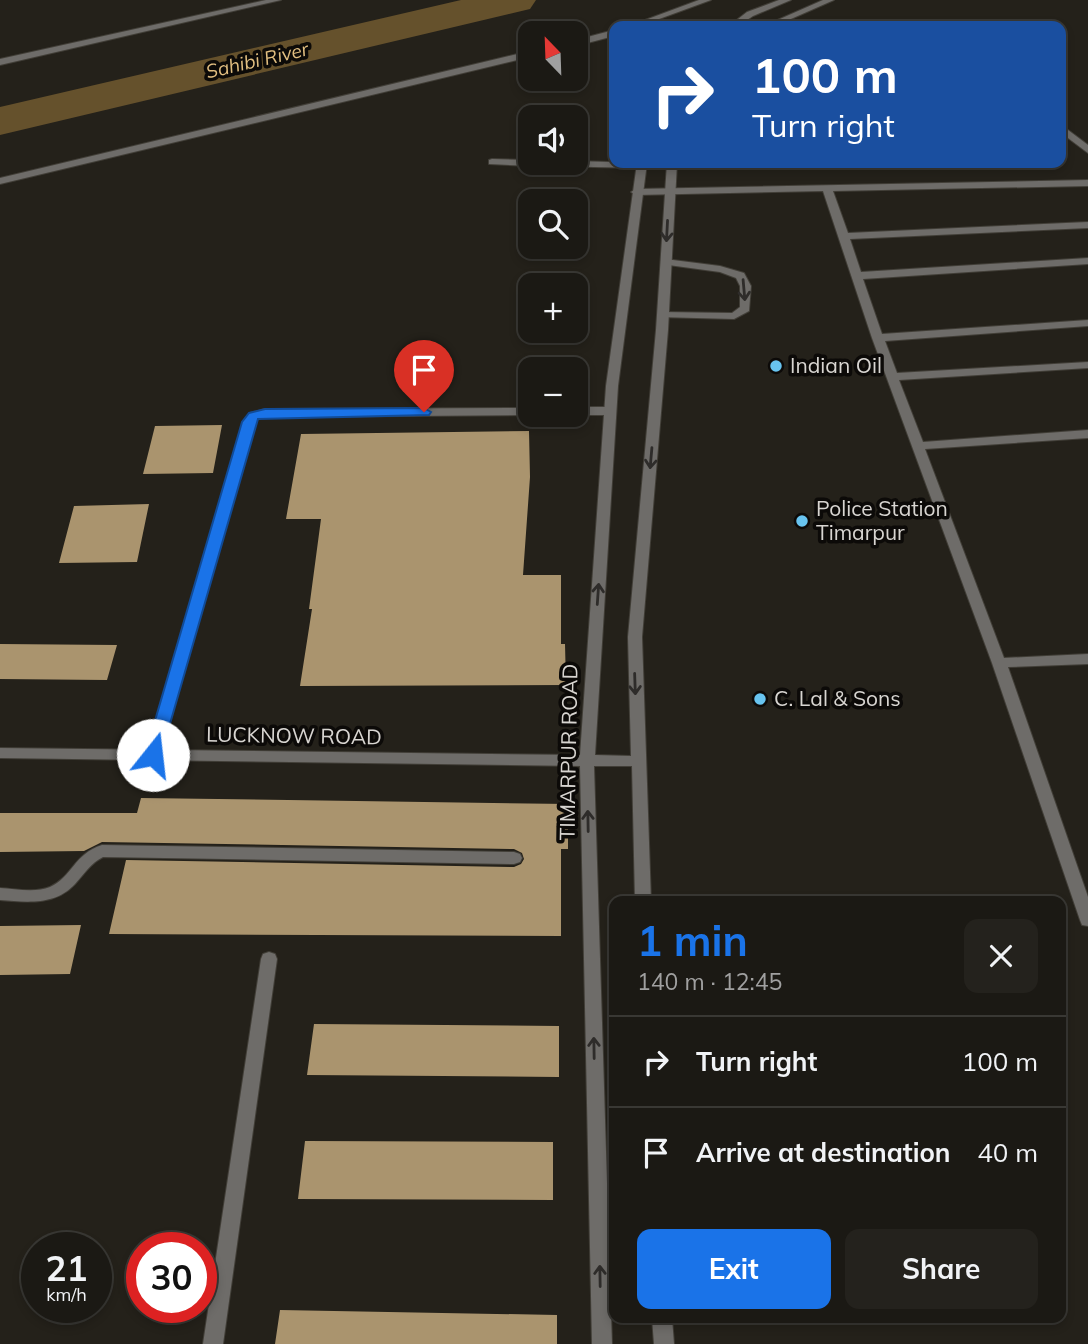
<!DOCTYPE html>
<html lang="en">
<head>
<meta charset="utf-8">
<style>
	:root { --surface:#1b1914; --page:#24221d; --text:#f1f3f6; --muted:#a0a0a0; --line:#393834; --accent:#1a73e8 }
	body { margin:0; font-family:Mulish,sans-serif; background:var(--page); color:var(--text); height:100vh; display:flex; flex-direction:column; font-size:26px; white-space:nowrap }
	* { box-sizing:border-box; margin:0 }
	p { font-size:23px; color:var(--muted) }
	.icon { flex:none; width:38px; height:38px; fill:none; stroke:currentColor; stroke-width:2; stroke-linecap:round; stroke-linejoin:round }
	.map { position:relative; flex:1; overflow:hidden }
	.sheet { position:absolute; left:609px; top:896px; width:457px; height:427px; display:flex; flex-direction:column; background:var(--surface); border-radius:14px; box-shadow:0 4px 10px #0003,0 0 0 2px var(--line) }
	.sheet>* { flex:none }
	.guide { position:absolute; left:609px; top:21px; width:457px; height:147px; border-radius:14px; box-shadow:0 4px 10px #0003,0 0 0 2px var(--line); background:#1a4fa0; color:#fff; overflow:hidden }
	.needle { width:46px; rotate:337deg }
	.fabs { position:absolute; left:518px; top:21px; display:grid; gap:14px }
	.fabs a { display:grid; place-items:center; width:70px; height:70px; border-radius:14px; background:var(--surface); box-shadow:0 4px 10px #0003,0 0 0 2px var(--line); font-size:35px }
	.speed { position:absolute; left:21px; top:1232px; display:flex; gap:14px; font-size:35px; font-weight:700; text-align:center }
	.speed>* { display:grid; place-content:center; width:91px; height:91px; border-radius:50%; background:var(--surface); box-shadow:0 4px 10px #0003,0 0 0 2px var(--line); line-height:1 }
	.speed small { font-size:18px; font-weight:400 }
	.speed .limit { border:10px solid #d22; background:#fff; color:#111 }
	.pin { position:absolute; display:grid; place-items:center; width:60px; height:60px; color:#fff; margin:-72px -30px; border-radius:50% 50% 50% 0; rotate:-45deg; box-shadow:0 0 7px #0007 }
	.pin .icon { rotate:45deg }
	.me { position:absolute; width:77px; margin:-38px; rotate:16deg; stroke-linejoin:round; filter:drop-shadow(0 0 5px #0008) }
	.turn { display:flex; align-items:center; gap:24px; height:147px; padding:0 28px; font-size:32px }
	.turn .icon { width:91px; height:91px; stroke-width:2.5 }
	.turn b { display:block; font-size:49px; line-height:60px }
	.round { display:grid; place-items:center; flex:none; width:74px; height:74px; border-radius:14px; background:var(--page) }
	.headline { display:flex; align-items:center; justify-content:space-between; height:119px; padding:0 28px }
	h1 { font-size:42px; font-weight:700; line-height:52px; color:var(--accent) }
	.action { display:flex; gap:14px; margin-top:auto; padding:14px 28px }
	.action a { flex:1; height:80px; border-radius:14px; background:var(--accent); color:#fff; font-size:28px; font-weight:700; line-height:80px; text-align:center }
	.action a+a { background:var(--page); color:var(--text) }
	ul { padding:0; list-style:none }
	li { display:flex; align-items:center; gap:21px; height:91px; padding:0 28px; border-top:2px solid var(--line) }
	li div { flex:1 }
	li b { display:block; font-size:26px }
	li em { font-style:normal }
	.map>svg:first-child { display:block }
</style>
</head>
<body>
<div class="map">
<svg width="1088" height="1344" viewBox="0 0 1088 1344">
	<rect width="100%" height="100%" fill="#24211a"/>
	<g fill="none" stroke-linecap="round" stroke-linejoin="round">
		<path fill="#65512c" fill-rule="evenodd" d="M 461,0 L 536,0 L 530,9 L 0,135 L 0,107 Z"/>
	</g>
	<path fill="#aa946e" d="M 222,425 L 213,473 L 143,474 L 155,426 Z
		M 529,431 L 530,477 L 523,575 L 561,575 L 561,644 L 565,644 L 566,685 L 300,686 L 312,609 L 309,609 L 321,519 L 286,519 L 301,434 Z
		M 149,504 L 137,562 L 59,563 L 74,506 Z
		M 0,644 L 117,645 L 107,680 L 0,679 Z
		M 141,798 L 568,804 L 568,849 L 561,849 L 561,936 L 109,934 L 126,860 L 514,867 L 521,864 L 524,859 L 522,853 L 514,849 L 102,842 L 84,851 L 0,852 L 0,813 L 137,813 Z
		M 81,925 L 70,974 L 0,975 L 0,926 Z
		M 314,1024 L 559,1026 L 559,1077 L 307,1075 Z
		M 305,1141 L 553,1142 L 553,1200 L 298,1199 Z
		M 280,1310 L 557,1315 L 557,1344 L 275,1344 Z"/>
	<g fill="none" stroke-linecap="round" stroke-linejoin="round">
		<g stroke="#413e37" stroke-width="2">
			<path id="service" d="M 1060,124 L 1088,145 L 1088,153 L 1060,132 Z
				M 1088,180 L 1088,186 L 833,191 L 848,233 L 1088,222 L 1088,228 L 850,239 L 861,272 L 1088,258 L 1088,264 L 863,279 L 882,334 L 1088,320 L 1088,326 L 885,341 L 897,373 L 1088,362 L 1088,368 L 899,380 L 923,442 L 1088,430 L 1088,438 L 925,449 L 1004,658 L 1088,654 L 1088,664 L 1008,667 L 1088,897 L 1088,926 L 1082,925 L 1080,920 L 992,663 L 872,338 L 823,191 L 636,195 L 631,192 L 636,189 Z
				M 665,259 L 720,266 L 744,273 L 751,286 L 749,311 L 734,319 L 658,317 L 658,313 L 662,312 L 732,313 L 740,307 L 740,286 L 736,278 L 720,272 L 661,264 L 661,260 Z"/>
		</g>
		<g stroke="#413e37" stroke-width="2">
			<path id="minor" d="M 266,0 L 281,0 L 0,65 L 0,59 Z
				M 699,0 L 711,0 L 640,26 L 629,26 Z
				M 614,30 L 614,36 L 576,46 L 576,40 Z
				M 530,51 L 530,57 L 0,184 L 0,178 Z
				M 492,159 L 530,160 L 530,163 L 535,163 L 530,166 L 489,164 L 489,160 Z
				M 576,161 L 644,163 L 646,165 L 641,168 L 546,166 L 541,163 L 576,163 Z
				M 576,407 L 610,407 L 616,411 L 610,415 L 576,415 Z
				M 265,409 L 530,408 L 530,415 L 533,415 L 265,417 L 258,419 L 255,423 L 160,755 L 158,759 L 148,759 L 146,755 L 243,422 L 250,413 Z
				M 102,845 L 514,852 L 520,854 L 522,858 L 520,862 L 514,864 L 103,857 C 91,863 84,874 75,884 C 55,906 26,902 0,900 L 0,888 C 15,889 36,893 50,887 C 72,877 74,854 102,845 Z
				M 269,952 L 275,954 L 277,959 L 223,1344 L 203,1344 L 261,959 L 263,954 Z"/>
		</g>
		<g stroke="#413e37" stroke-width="2">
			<path id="tertiary" d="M 779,0 L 791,0 L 753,16 L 738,26 L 729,26 L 747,12 Z
				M 823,0 L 834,0 L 775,26 L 764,26 Z
				M 637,163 L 647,163 L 618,386 L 595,755 L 631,756 L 628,637 L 656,330 L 667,163 L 677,163 L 668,330 L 642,637 L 651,901 L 635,901 L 632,766 L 594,766 L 612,1344 L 592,1344 L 580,766 L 0,758 L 0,748 L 580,755 L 606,386 Z
				M 652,1318 L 672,1318 L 674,1344 L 654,1344 Z"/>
		</g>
		<use href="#service" fill="#6e6c69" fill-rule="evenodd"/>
		<use href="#minor" fill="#6e6c69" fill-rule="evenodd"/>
		<use href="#tertiary" fill="#6e6c69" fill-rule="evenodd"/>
	</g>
	<defs><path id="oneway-shaft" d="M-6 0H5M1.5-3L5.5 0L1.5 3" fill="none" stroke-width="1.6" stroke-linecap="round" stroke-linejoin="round" transform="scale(1.75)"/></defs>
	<g stroke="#2e2c2a">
		<use href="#oneway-shaft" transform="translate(667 231) rotate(93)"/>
		<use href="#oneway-shaft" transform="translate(744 290) rotate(85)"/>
		<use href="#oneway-shaft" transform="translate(651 458) rotate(95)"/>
		<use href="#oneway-shaft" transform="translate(598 594) rotate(-86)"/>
		<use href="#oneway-shaft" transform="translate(635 684) rotate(88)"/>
		<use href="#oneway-shaft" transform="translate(588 821) rotate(-91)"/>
		<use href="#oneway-shaft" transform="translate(594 1048) rotate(-91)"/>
		<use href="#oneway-shaft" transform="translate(600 1276) rotate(-91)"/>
	</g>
	<path fill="#1a73e8" stroke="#114b97" stroke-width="2" d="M 424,408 L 431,412 L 429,415 L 258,419 L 161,755 L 153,761 L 147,759 L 145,755 L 242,422 L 249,413 L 265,409 Z"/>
	<g fill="#68c4f0" stroke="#0c0a08" stroke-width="2.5">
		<circle cx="776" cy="366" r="7"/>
		<circle cx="802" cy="521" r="7"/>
		<circle cx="760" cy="699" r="7"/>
	</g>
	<g text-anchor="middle" stroke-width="7" stroke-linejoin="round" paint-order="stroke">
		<g font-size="19" font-style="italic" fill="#e1be80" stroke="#0c0a08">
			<text transform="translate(257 60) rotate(-13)" y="7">Sahibi River</text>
		</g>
		<g font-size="21" fill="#d8d5d1" stroke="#0c0a08" text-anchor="start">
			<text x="790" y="373">Indian Oil</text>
			<text x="816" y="516">Police Station<tspan x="816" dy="24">Timarpur</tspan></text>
			<text x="774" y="706">C. Lal &amp; Sons</text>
		</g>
		<g font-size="21" fill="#d8d5d1" stroke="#0c0a08">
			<text transform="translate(294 736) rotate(1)" y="7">LUCKNOW ROAD</text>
			<text transform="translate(569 752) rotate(-89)" y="7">TIMARPUR ROAD</text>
		</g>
	</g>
</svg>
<div class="fabs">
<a><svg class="needle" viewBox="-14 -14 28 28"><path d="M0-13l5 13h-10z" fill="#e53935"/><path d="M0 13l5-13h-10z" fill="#a0a0a0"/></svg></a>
<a><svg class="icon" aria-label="sound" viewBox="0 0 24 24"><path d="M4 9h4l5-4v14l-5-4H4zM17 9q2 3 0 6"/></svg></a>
<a><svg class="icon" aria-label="search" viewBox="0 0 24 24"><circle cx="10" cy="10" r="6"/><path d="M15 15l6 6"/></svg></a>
<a>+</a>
<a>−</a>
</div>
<div class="speed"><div>21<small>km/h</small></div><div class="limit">30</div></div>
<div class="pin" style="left:424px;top:412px;background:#d93025"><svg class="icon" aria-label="arrive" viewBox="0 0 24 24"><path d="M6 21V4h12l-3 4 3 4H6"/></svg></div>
<svg class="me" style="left:153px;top:755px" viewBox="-20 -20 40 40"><circle r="19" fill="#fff"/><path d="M0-13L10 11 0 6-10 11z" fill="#1a73e8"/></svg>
<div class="guide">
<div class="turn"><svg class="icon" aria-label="right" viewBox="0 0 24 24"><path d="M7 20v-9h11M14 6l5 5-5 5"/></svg><div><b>100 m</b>Turn right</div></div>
</div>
<section class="sheet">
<div class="headline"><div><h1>1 min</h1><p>140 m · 12:45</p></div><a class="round"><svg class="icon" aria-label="close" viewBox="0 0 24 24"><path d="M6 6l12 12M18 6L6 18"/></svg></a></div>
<ul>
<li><svg class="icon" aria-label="right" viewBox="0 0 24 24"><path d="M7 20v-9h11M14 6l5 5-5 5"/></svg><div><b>Turn right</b></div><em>100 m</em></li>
<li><svg class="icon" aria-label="arrive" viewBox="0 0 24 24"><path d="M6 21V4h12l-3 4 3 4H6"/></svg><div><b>Arrive at destination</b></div><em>40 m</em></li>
</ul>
<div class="action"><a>Exit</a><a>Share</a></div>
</section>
</div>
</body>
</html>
